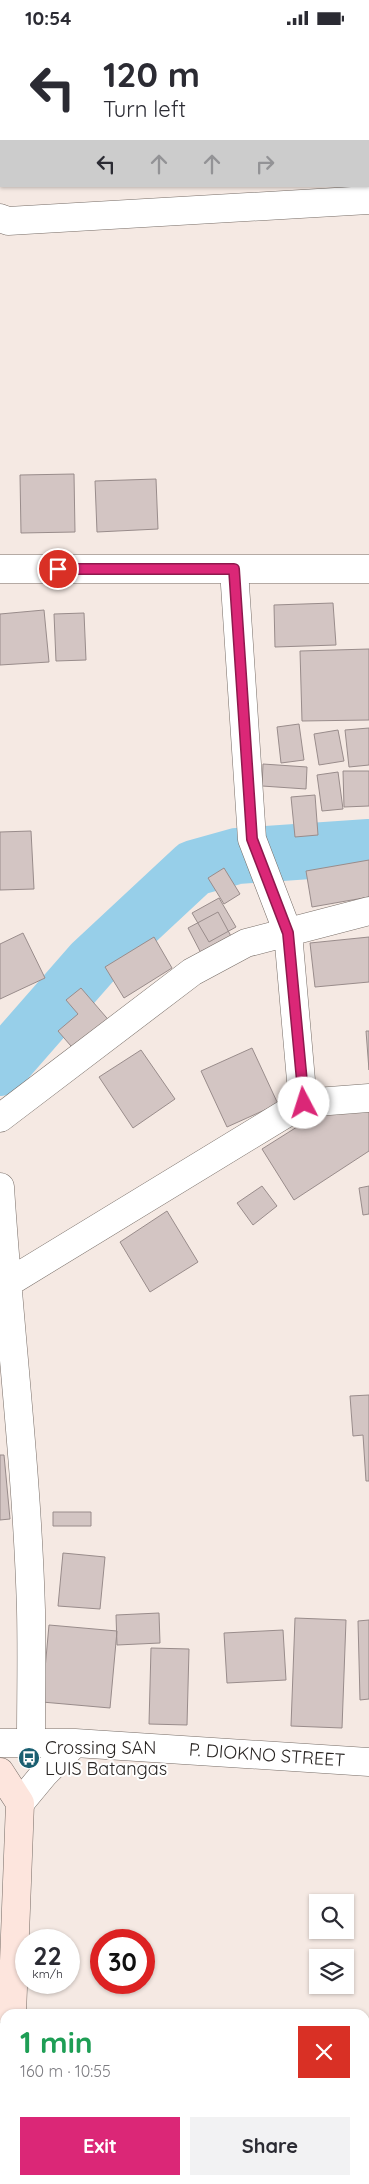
<!DOCTYPE html>
<html lang="en">
<head>
<meta charset="utf-8">
<style>
	:root { --surface:#fff; --page:#f2f2f3; --text:#2b2b33; --muted:#7c7c81; --accent:#db2777 }
	body { margin:0; font-family:Quicksand,sans-serif; background:var(--page); color:var(--text); height:100vh; display:flex; flex-direction:column; font-size:19px; white-space:nowrap }
	* { box-sizing:border-box; margin:0 }
	p { font-size:16px; color:var(--muted) }
	.icon { flex:none; width:28px; height:28px; fill:none; stroke:currentColor; stroke-width:2; stroke-linecap:round; stroke-linejoin:round }
	.map { position:relative; flex:1; overflow:hidden }
	.details { position:absolute; left:0px; top:1974px; width:370px; height:176px; display:flex; flex-direction:column; background:var(--surface); border-radius:15px 15px 0 0; box-shadow:0 1px 4px #0004 }
	.details>* { flex:none }
	.top-card { position:absolute; left:0px; top:0px; width:370px; height:152px; box-shadow:0 1px 4px #0004; background:#fff; color:var(--text); overflow:hidden }
	.buttons { position:absolute; left:309px; top:1859px; display:grid; gap:10px }
	.buttons a { display:grid; place-items:center; width:45px; height:45px; border-radius:0px; background:var(--surface); box-shadow:0 1px 4px #0004; font-size:25px }
	.speed { position:absolute; left:15px; top:1894px; display:flex; gap:10px; font-size:25px; font-weight:700; text-align:center }
	.speed>* { display:grid; place-content:center; width:65px; height:65px; border-radius:50%; background:var(--surface); box-shadow:0 1px 4px #0004; line-height:1 }
	.speed small { font-size:12px; font-weight:400 }
	.speed .limit { border:8px solid #d22; background:#fff; color:#111 }
	.pin { position:absolute; display:grid; place-items:center; width:42px; height:42px; color:#fff; margin:-21px; border:2px solid #fff; border-radius:50%; box-shadow:0 1px 5px #0007 }
	.me { position:absolute; width:55px; margin:-28px; rotate:355deg; stroke-linejoin:round; filter:drop-shadow(0 0 4px #0008) }
	.turn { display:flex; align-items:center; gap:18px; height:105px; padding:0 20px; font-size:22px }
	.turn .icon { width:65px; height:65px; stroke-width:2.5 }
	.turn b { display:block; font-size:35px; line-height:42px }
	.lanes { display:flex; align-items:center; height:48px; padding:0 20px; background:#0003; justify-content:center; gap:25px; direction:ltr }
	.lanes .off { opacity:.35 }
	.round { display:grid; place-items:center; flex:none; width:52px; height:52px; border-radius:0px; background:var(--page) }
	.overview { display:flex; align-items:center; justify-content:space-between; height:85px; padding:0 20px }
	h1 { font-size:30px; font-weight:700; line-height:38px; color:#1e9e55 }
	.primary-button { display:flex; gap:10px; margin-top:auto; padding:10px 20px }
	.primary-button a { flex:1; height:58px; border-radius:0px; background:var(--accent); color:#fff; font-size:20px; font-weight:700; line-height:58px; text-align:center }
	.primary-button a+a { background:var(--page); color:var(--text) }
	.status { display:flex; justify-content:space-between; align-items:center; height:35px; padding:0 25px; background:var(--surface); direction:ltr }
	.status svg { height:14px; fill:currentColor }
	.map>svg:first-child { display:block }
</style>
</head>
<body>
<div class="status"><b>10:54</b><svg viewBox="0 0 49 12"><path d="M0 12V9h3v3zM5 12V6h3v6zM10 12V3h3v9zM15 12V0h3v12zM26 1h20v11H26zM47 4h2v5h-2z"/></svg></div>
<div class="map">
<svg width="369" height="2149" viewBox="0 0 369 2149">
	<rect width="100%" height="100%" fill="#f5e9e3"/>
	<g fill="none" stroke-linecap="round" stroke-linejoin="round">
		<path stroke="#97cfe9" stroke-width="56" d="M 0,1033 L 92,928 L 194,833 L 237,821 L 369,812"/>
	</g>
	<path fill="#d3c5c3" stroke="#998c8b" d="M 74,439 L 75,497 L 21,498 L 20,440 Z
		M 156,444 L 158,494 L 97,497 L 95,446 Z
		M 333,568 L 336,610 L 275,612 L 274,570 Z
		M 44,575 L 49,627 L 0,630 L 0,579 Z
		M 84,578 L 86,625 L 56,626 L 54,579 Z
		M 369,614 L 369,685 L 302,686 L 300,616 Z
		M 299,689 L 304,725 L 281,728 L 277,692 Z
		M 369,693 L 369,730 L 349,732 L 345,695 Z
		M 338,695 L 344,726 L 319,730 L 314,699 Z
		M 263,729 L 307,732 L 306,754 L 262,751 Z
		M 343,736 L 369,736 L 369,771 L 344,772 Z
		M 338,737 L 343,774 L 322,776 L 317,740 Z
		M 315,760 L 318,800 L 295,802 L 291,762 Z
		M 31,796 L 34,854 L 0,855 L 0,797 Z
		M 369,825 L 369,862 L 312,872 L 306,836 Z
		M 224,833 L 240,859 L 224,869 L 208,843 Z
		M 219,863 L 236,892 L 209,907 L 192,878 Z
		M 218,877 L 232,903 L 202,920 L 188,893 Z
		M 23,898 L 45,943 L 0,964 L 0,909 Z
		M 154,902 L 172,933 L 124,963 L 105,932 Z
		M 369,902 L 369,947 L 315,952 L 310,908 Z
		M 81,953 L 112,989 L 77,1018 L 58,996 L 78,979 L 66,965 Z
		M 366,996 L 369,996 L 369,1035 Z
		M 252,1013 L 278,1069 L 227,1092 L 201,1036 Z
		M 141,1015 L 175,1064 L 133,1093 L 99,1042 Z
		M 369,1068 L 369,1116 L 294,1165 L 262,1114 L 327,1073 Z
		M 262,1151 L 277,1171 L 253,1190 L 237,1168 Z
		M 369,1151 L 369,1179 L 363,1180 L 359,1153 Z
		M 167,1176 L 198,1227 L 150,1257 L 120,1207 Z
		M 369,1360 L 369,1446 L 366,1446 L 363,1400 L 353,1401 L 350,1361 Z
		M 0,1420 L 4,1420 L 10,1484 L 0,1485 Z
		M 53,1477 L 91,1477 L 91,1491 L 53,1491 Z
		M 63,1518 L 105,1522 L 100,1574 L 58,1571 Z
		M 159,1578 L 160,1608 L 117,1610 L 116,1580 Z
		M 295,1583 L 346,1585 L 342,1693 L 291,1691 Z
		M 369,1585 L 369,1664 L 360,1665 L 358,1586 Z
		M 49,1590 L 117,1596 L 110,1673 L 42,1667 Z
		M 283,1595 L 286,1645 L 227,1648 L 224,1598 Z
		M 151,1613 L 189,1614 L 187,1690 L 149,1689 Z
		M 50,2145 L 104,2145 L 104,2149 L 50,2149 Z"/>
	<g fill="none" stroke-linecap="round" stroke-linejoin="round">
		<g stroke="#776d67" stroke-width="29">
			<path id="minor" d="M 0,183 L 8,186 L 369,165
				M 0,534 L 369,534
				M 234,535 L 252,804 L 288,898 L 303,1068
				M 0,1083 L 192,937 L 246,908 L 369,876
				M 0,1152 C 9,1293 27,1434 31,1575 C 32,1619 31,1664 31,1708
				M 6,1249 L 303,1068 L 369,1063"/>
		</g>
		<g stroke="#776d67" stroke-width="29">
			<path id="tertiary" d="M 0,1708 L 75,1708 L 369,1727
				M 20,1768 L 44,1739 L 75,1708"/>
		</g>
		<g stroke="#776d67" stroke-width="29">
			<path id="secondary" d="M 0,1737 L 20,1768 L 12,1979
				M 5,2149 L 5,2145"/>
		</g>
		<use href="#minor" stroke="#fff" stroke-width="28"/>
		<use href="#tertiary" stroke="#fff" stroke-width="28"/>
		<use href="#secondary" stroke="#fde5dd" stroke-width="28"/>
	</g>
	<g fill="none" stroke-linecap="round" stroke-linejoin="round">
		<g stroke="#8e194d" stroke-width="12">
			<path id="route" d="M 58,534 L 234,534 L 252,804 L 288,898 L 304,1068"/>
		</g>
		<use href="#route" stroke="#db2777" stroke-width="9"/>
	</g>
	<defs>
		<g id="bus-disc" transform="scale(1.125)"><circle r="9.5" fill="#1a5f71" stroke="#fff"/><path d="M-5-6H5V4H4V6H2V4H-2V6H-4V4H-5ZM-3.5-4V0h7V-4ZM-3.5 1.2v1.5H-2V1.2ZM2 1.2v1.5H3.5V1.2Z" fill="#fff"/></g>
	</defs>
	<g fill-rule="evenodd">
		<use href="#bus-disc" x="29" y="1723"/>
	</g>
	<g text-anchor="middle" stroke-width="4" stroke-linejoin="round" paint-order="stroke">
		<g font-size="18" fill="#282422" stroke="#fff" text-anchor="start">
			<text x="45" y="1719">Crossing SAN<tspan x="45" dy="21">LUIS Batangas</tspan></text>
		</g>
		<g font-size="18" fill="#282422" stroke="#fff">
			<text transform="translate(267 1720) rotate(4)" y="6">P. DIOKNO STREET</text>
		</g>
	</g>
</svg>
<div class="buttons">
<a><svg class="icon" aria-label="search" viewBox="0 0 24 24"><circle cx="10" cy="10" r="6"/><path d="M15 15l6 6"/></svg></a>
<a><svg class="icon" aria-label="layers" viewBox="0 0 24 24"><path d="M12 4l9 5-9 5-9-5zM3 14l9 5 9-5"/></svg></a>
</div>
<div class="speed"><div>22<small>km/h</small></div><div class="limit">30</div></div>
<div class="pin" style="left:58px;top:534px;background:#d93025"><svg class="icon" aria-label="arrive" viewBox="0 0 24 24"><path d="M6 21V4h12l-3 4 3 4H6"/></svg></div>
<svg class="me" style="left:304px;top:1068px" viewBox="-20 -20 40 40"><circle r="19" fill="#fff"/><path d="M0-13L10 11 0 6-10 11z" fill="#db2777"/></svg>
<div class="top-card">
<div class="turn"><svg class="icon" aria-label="left" viewBox="0 0 24 24"><path d="M17 20v-9H6M10 6l-5 5 5 5"/></svg><div><b>120 m</b>Turn left</div></div>
<div class="lanes"><svg class="icon" aria-label="left" viewBox="0 0 24 24"><path d="M17 20v-9H6M10 6l-5 5 5 5"/></svg><svg class="icon off" aria-label="ahead" viewBox="0 0 24 24"><path d="M12 20V5M6 11l6-6 6 6"/></svg><svg class="icon off" aria-label="ahead" viewBox="0 0 24 24"><path d="M12 20V5M6 11l6-6 6 6"/></svg><svg class="icon off" aria-label="right" viewBox="0 0 24 24"><path d="M7 20v-9h11M14 6l5 5-5 5"/></svg></div>
</div>
<section class="details">
<div class="overview"><div><h1>1 min</h1><p>160 m · 10:55</p></div><a class="round" style="background:#d93025;color:#fff"><svg class="icon" aria-label="close" viewBox="0 0 24 24"><path d="M6 6l12 12M18 6L6 18"/></svg></a></div>
<div class="primary-button"><a>Exit</a><a>Share</a></div>
</section>
</div>
</body>
</html>
